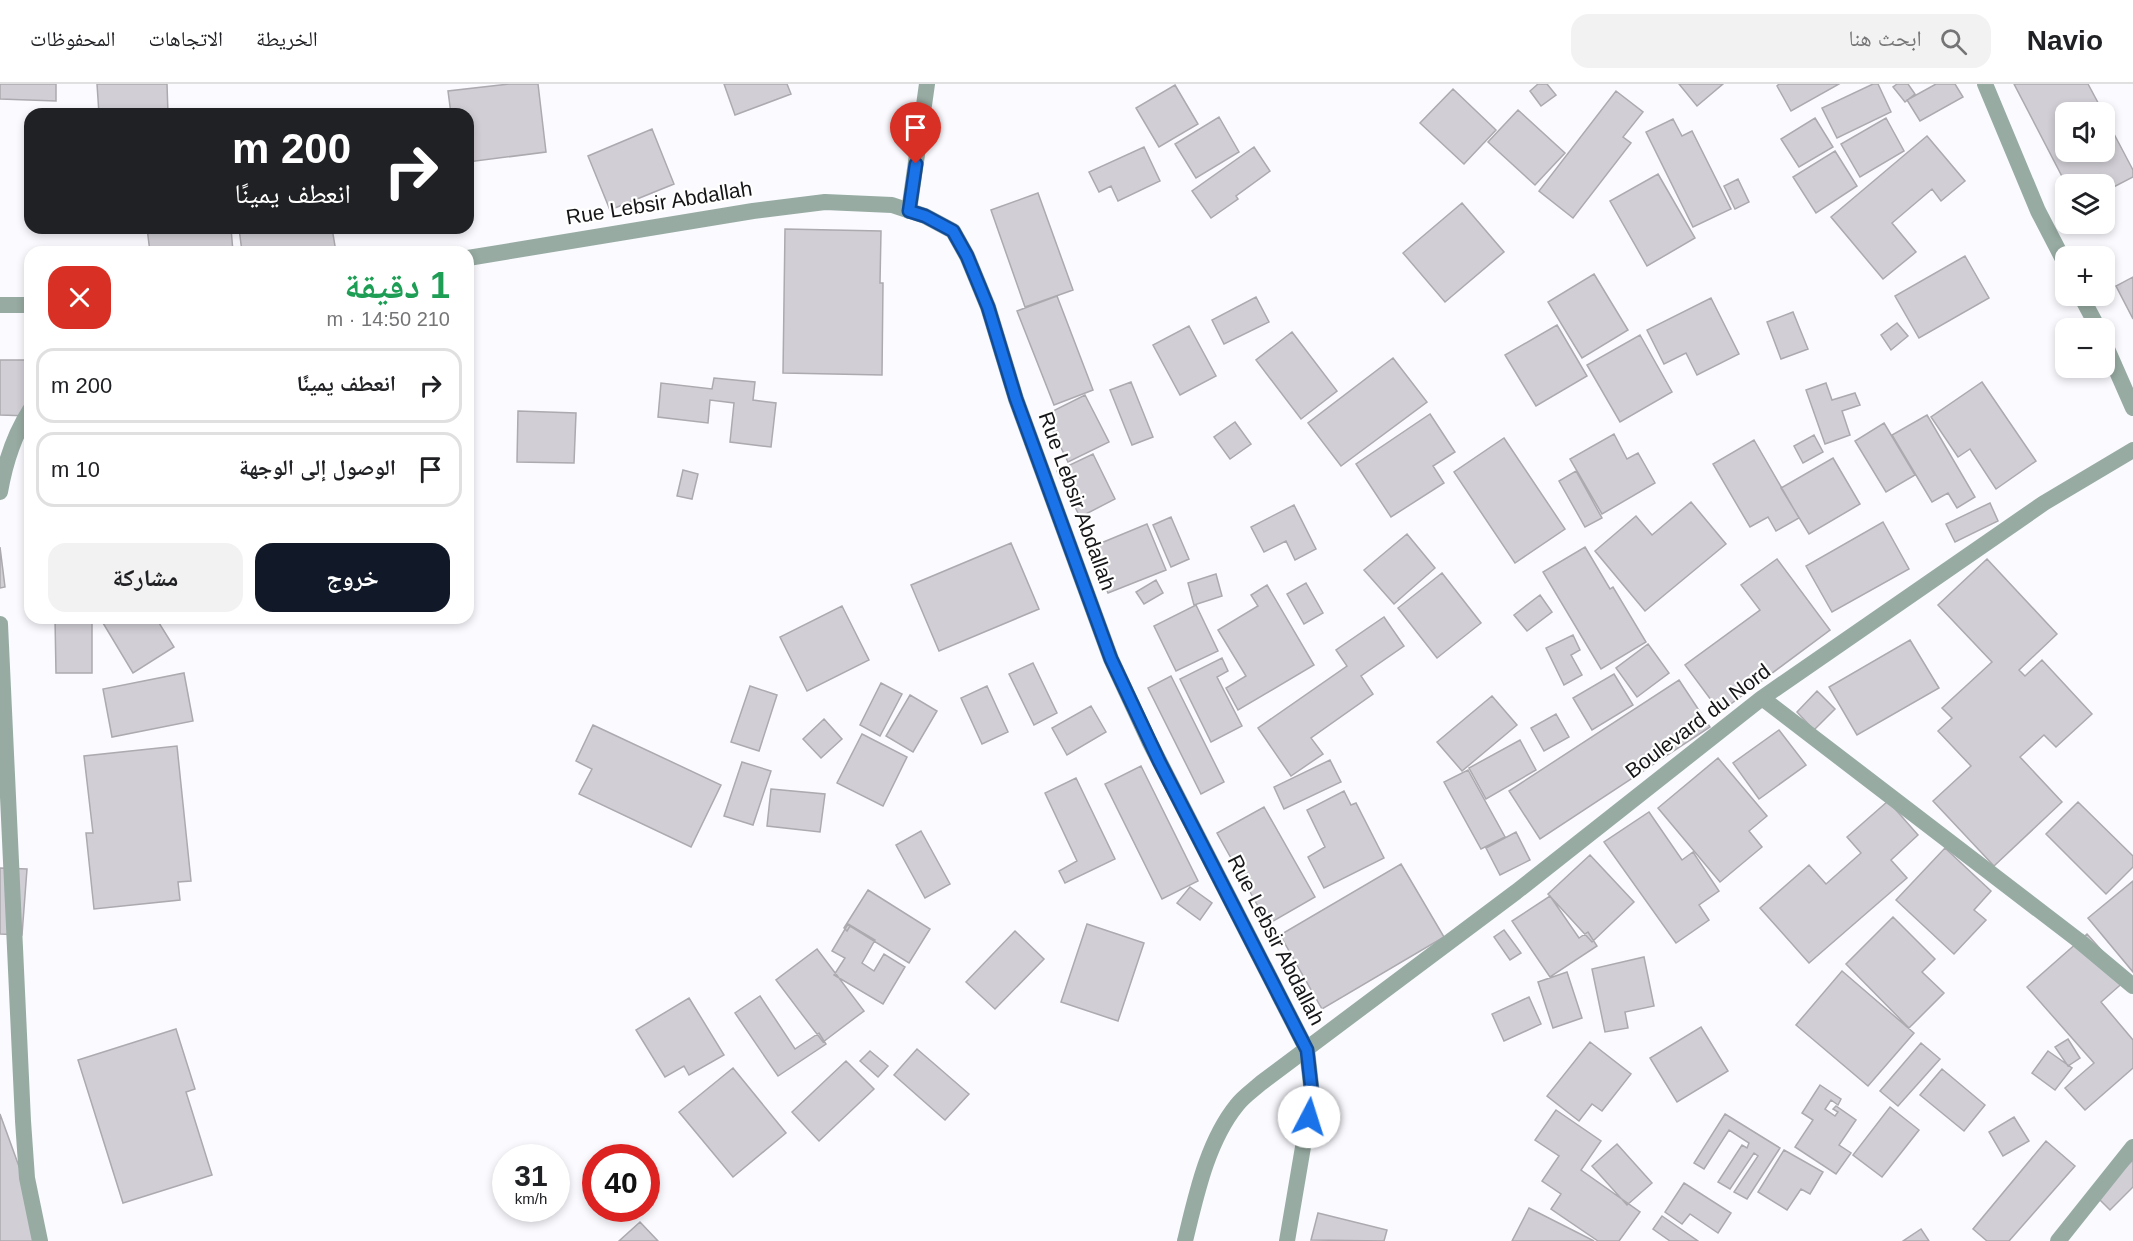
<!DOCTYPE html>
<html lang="ar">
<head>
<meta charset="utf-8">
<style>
	:root { --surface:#fff; --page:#f2f2f2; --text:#202124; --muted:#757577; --line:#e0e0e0; --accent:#111827 }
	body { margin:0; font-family:Helvetica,"Noto Naskh Arabic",sans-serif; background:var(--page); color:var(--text); direction:rtl; height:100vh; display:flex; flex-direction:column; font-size:22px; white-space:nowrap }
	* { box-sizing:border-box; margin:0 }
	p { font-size:20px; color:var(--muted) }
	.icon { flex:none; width:33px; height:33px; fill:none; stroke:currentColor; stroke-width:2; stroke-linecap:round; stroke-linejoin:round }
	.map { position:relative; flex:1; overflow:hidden; direction:ltr }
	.sheet { position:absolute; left:24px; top:162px; width:450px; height:378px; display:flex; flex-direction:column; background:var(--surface); border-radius:18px; box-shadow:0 3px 9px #0003; direction:rtl }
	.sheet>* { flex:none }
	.banner { position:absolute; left:24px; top:24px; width:450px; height:126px; border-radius:18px; box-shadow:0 3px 9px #0003; direction:rtl; background:#202124; color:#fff; overflow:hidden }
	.controls { position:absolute; left:2055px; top:18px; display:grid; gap:12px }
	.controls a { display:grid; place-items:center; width:60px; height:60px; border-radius:12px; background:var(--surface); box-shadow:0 3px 9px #0003; font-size:30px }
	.speed { position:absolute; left:492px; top:1060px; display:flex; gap:12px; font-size:30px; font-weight:700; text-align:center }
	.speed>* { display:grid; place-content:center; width:78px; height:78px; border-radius:50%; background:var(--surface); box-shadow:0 3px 9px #0003; line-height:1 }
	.speed small { font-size:15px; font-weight:400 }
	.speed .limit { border:9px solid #d22; background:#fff; color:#111 }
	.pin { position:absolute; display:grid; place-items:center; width:51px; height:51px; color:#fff; margin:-62px -26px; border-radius:50% 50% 50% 0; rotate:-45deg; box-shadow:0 0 6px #0007 }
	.pin .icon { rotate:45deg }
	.me { position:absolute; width:66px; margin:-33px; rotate:5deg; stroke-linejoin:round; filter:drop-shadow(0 0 4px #0008) }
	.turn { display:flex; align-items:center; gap:21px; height:126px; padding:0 24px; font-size:27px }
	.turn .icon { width:78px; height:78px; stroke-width:2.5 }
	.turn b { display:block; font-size:42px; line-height:51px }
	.round { display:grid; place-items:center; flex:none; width:63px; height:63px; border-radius:18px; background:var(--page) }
	.summary { display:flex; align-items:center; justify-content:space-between; height:102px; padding:0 24px }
	h1 { font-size:36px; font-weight:700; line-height:45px; color:#1e9e55 }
	.button { display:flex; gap:12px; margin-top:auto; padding:12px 24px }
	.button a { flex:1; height:69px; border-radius:18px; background:var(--accent); color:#fff; font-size:24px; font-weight:700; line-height:69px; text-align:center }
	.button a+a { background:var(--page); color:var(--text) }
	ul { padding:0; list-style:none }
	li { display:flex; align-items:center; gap:18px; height:75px; margin:0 12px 9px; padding:0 12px; border:3px solid var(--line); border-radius:18px }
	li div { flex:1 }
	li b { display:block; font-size:22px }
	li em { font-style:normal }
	header { display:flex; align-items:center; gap:36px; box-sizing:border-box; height:84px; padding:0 30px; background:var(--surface); border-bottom:2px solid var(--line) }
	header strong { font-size:28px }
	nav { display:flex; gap:33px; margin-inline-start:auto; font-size:21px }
	.search { width:420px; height:54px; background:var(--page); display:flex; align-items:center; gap:15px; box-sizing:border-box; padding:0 21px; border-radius:18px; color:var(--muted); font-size:22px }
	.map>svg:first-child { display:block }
</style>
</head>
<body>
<header>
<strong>Navio</strong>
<div class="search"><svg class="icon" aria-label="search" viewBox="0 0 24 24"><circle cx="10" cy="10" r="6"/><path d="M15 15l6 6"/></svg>ابحث هنا</div>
<nav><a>الخريطة</a><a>الاتجاهات</a><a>المحفوظات</a></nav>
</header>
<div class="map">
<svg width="2133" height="1157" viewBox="0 0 2133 1157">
	<rect width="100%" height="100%" fill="#fafaff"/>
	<path fill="#d1cfd5" stroke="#aca9af" stroke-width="1.5" d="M 0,0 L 56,0 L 56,17 L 0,15 Z
		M 97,0 L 167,0 L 168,30 L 99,30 Z
		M 509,0 L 538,0 L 546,68 L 468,78 L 468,30 L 451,30 L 448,7 Z
		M 724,0 L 787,0 L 791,10 L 735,31 Z
		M 1538,0 L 1547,0 L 1556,11 L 1541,22 L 1530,7 Z
		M 1679,0 L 1723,0 L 1697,22 Z
		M 1779,0 L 1839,0 L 1791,27 L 1777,2 Z
		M 1873,0 L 1878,0 L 1891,28 L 1837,54 L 1822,24 Z
		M 1897,0 L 1908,0 L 1915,10 L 1905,18 L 1893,3 Z
		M 1936,0 L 1955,0 L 1963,13 L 1920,37 L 1907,16 Z
		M 2014,0 L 2088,0 L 2103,28 L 2066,28 L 2066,68 L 2104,68 L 2104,31 L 2133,86 L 2133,93 L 2104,108 L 2104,100 L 2066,100 Z
		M 1175,1 L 1198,40 L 1159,63 L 1136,24 Z
		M 1453,5 L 1496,46 L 1464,80 L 1420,39 Z
		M 1616,7 L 1643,28 L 1623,53 L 1631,59 L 1573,134 L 1539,107 Z
		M 1518,26 L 1565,69 L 1535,101 L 1488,58 Z
		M 1219,33 L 1239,68 L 1196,94 L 1175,60 Z
		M 1815,34 L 1833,63 L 1799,83 L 1781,55 Z
		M 1886,34 L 1904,67 L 1860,93 L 1841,60 Z
		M 1673,35 L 1682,52 L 1692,47 L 1731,125 L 1693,143 L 1646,48 Z
		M 652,45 L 674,100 L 610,126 L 588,72 Z
		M 1927,52 L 1965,97 L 1941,117 L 1932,105 L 1892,139 L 1916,168 L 1883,195 L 1831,133 Z
		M 1144,63 L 1160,97 L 1118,117 L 1111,102 L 1099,108 L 1089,88 Z
		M 1254,63 L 1270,87 L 1236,112 L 1238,115 L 1211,134 L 1192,107 Z
		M 1835,67 L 1857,102 L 1816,129 L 1793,93 Z
		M 1658,90 L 1695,154 L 1647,182 L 1610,117 Z
		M 1738,95 L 1749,118 L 1735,125 L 1724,102 Z
		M 1038,109 L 1073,206 L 1025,223 L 991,126 Z
		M 1462,119 L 1504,168 L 1445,218 L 1403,169 Z
		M 147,144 L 231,144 L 233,168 L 150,168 Z
		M 239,144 L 332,144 L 336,168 L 242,168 Z
		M 785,145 L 881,147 L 880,199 L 883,199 L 882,291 L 783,289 Z
		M 1965,172 L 1989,214 L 1919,254 L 1895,212 Z
		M 1594,190 L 1628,246 L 1582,274 L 1548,218 Z
		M 2133,193 L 2133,235 L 2116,202 Z
		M 1057,212 L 1093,306 L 1054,321 L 1017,227 Z
		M 1256,213 L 1269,238 L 1224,260 L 1212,236 Z
		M 1711,214 L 1739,270 L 1697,291 L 1686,269 L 1664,280 L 1647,246 Z
		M 1793,228 L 1808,265 L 1781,275 L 1767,238 Z
		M 1897,239 L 1908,252 L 1891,266 L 1881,251 Z
		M 1557,241 L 1587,292 L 1536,322 L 1505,271 Z
		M 1189,242 L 1216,292 L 1180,311 L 1153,261 Z
		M 1292,248 L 1337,307 L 1301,335 L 1256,276 Z
		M 1640,251 L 1672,308 L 1620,338 L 1587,281 Z
		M 1393,274 L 1427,318 L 1341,382 L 1308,339 Z
		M 0,276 L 30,276 L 30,332 L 0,331 Z
		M 714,294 L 755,298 L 753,316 L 776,319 L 771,363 L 730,358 L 734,319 L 710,316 L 708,339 L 658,333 L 661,299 L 712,305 Z
		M 1131,298 L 1153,353 L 1132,361 L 1110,306 Z
		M 1982,298 L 2036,377 L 1996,405 L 1970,365 L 1958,373 L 1931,333 Z
		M 1826,299 L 1832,316 L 1855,309 L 1860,321 L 1842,327 L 1850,351 L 1825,360 L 1806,306 Z
		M 1085,311 L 1109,358 L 1068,378 L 1045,331 Z
		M 518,327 L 576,329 L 574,379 L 517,378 Z
		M 1430,330 L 1455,368 L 1433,382 L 1444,399 L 1391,433 L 1356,380 Z
		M 1927,331 L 1975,413 L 1957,424 L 1948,409 L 1932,418 L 1892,351 Z
		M 1235,338 L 1251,360 L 1230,375 L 1214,353 Z
		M 1884,339 L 1915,391 L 1886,408 L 1855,357 Z
		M 1614,350 L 1627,375 L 1638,369 L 1655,399 L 1602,430 L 1570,375 Z
		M 1814,351 L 1823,368 L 1803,379 L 1794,362 Z
		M 1504,354 L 1565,445 L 1515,479 L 1454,388 Z
		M 1754,356 L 1799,434 L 1776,447 L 1768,433 L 1750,443 L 1713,380 Z
		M 1093,370 L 1115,415 L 1080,433 L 1057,387 Z
		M 1833,374 L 1860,420 L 1809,450 L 1781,404 Z
		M 683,386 L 698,390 L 692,415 L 677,412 Z
		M 1576,387 L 1602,434 L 1585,443 L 1559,397 Z
		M 1691,418 L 1726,460 L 1645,527 L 1595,467 L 1636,432 L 1652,451 Z
		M 1990,419 L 1998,437 L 1955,458 L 1946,440 Z
		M 1294,421 L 1316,465 L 1295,476 L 1286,457 L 1264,468 L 1251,443 Z
		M 1171,433 L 1189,475 L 1171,483 L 1153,441 Z
		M 1883,438 L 1909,485 L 1832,528 L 1806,482 Z
		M 1147,440 L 1166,486 L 1108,509 L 1089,464 Z
		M 1407,450 L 1435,484 L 1394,520 L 1364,486 Z
		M 1011,459 L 1039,525 L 939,567 L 911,501 Z
		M 0,463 L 5,503 L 0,504 Z
		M 1585,463 L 1610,505 L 1613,503 L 1646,558 L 1601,585 L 1543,488 Z
		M 1777,475 L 1830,546 L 1720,628 L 1685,581 L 1760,526 L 1741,501 Z
		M 1987,475 L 2057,550 L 2019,586 L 2025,592 L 2042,576 L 2092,630 L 2056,663 L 2044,651 L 2020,673 L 2062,718 L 1994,782 L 1933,717 L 1971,682 L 1938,647 L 1952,634 L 1942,624 L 1992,578 L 1938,521 Z
		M 1442,489 L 1481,539 L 1437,574 L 1398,524 Z
		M 1216,490 L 1222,512 L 1194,521 L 1188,499 Z
		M 1156,496 L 1163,509 L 1144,520 L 1136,508 Z
		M 1306,499 L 1323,529 L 1304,540 L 1287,510 Z
		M 1267,501 L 1314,581 L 1238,626 L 1226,604 L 1246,592 L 1218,546 L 1258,522 L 1251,511 Z
		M 1540,511 L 1552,528 L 1527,547 L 1514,531 Z
		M 1196,521 L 1218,567 L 1176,587 L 1154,542 Z
		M 842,522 L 869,576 L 807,607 L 780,553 Z
		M 1384,533 L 1404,562 L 1361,592 L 1373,610 L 1311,654 L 1323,670 L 1291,692 L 1258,644 L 1347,582 L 1336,566 Z
		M 55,534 L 92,534 L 92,589 L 56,589 Z
		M 112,534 L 134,534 L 135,537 L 156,534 L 174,563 L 133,589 L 103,539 Z
		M 1573,551 L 1580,566 L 1571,571 L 1582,591 L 1564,601 L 1546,564 Z
		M 1910,556 L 1939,604 L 1857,651 L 1829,603 Z
		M 1648,560 L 1669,589 L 1637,613 L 1616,584 Z
		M 1222,574 L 1228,587 L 1217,593 L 1242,642 L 1211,658 L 1180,595 Z
		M 1033,579 L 1057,629 L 1034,641 L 1009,590 Z
		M 184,589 L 193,637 L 112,653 L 103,605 Z
		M 1614,590 L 1633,621 L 1592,646 L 1573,614 Z
		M 1171,592 L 1224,698 L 1201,710 L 1148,604 Z
		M 1679,596 L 1710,643 L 1540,755 L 1509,707 Z
		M 881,599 L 902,610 L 880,652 L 860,641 Z
		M 750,602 L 777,611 L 759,667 L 731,658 Z
		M 987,602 L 1008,648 L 982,660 L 961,614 Z
		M 1817,607 L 1835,625 L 1814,646 L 1797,628 Z
		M 910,611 L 937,627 L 913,668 L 886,652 Z
		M 1492,612 L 1517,641 L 1462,687 L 1437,658 Z
		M 1091,622 L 1106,648 L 1067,671 L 1052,644 Z
		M 1556,630 L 1569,653 L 1544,667 L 1531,644 Z
		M 824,635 L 842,655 L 821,674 L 803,655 Z
		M 593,641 L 721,701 L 691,763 L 579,710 L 592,685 L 576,677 Z
		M 1779,646 L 1806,681 L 1759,715 L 1733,679 Z
		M 862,650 L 907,673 L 883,722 L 837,699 Z
		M 1520,656 L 1536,686 L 1486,715 L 1469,684 Z
		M 177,662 L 191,797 L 178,798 L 180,816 L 94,825 L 86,749 L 93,749 L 84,672 Z
		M 1718,674 L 1767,732 L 1749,747 L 1762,763 L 1720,798 L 1658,724 Z
		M 1330,676 L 1341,698 L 1284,725 L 1274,703 Z
		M 742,678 L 771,687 L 753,741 L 724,732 Z
		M 1141,682 L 1198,797 L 1162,815 L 1105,700 Z
		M 1468,686 L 1505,753 L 1481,765 L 1444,698 Z
		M 1076,694 L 1115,775 L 1065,799 L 1059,787 L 1077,777 L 1045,709 Z
		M 771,705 L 825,710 L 820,748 L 767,742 Z
		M 1344,707 L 1351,721 L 1356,719 L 1384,774 L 1324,804 L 1308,773 L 1325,763 L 1307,726 Z
		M 1888,717 L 1918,751 L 1891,776 L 1907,794 L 1809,879 L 1760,824 L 1809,781 L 1826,800 L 1861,769 L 1847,753 Z
		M 2078,718 L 2133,772 L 2133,783 L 2106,810 L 2046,750 Z
		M 1264,723 L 1315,813 L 1268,840 L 1217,749 Z
		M 1649,728 L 1682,776 L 1693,768 L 1719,807 L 1699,821 L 1709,836 L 1676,859 L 1604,758 Z
		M 921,747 L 950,800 L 925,814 L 896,761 Z
		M 1516,748 L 1530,776 L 1500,791 L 1486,764 Z
		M 1945,764 L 1991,807 L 1974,826 L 1986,836 L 1954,870 L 1896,816 Z
		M 1590,771 L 1634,818 L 1592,858 L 1548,810 Z
		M 1401,780 L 1444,853 L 1322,925 L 1280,851 Z
		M 0,784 L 27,785 L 22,851 L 0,850 Z
		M 2133,797 L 2133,888 L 2088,834 Z
		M 1190,803 L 1212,819 L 1200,836 L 1177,819 Z
		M 868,806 L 930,845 L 909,879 L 850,842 L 847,847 L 844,844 Z
		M 1550,812 L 1579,854 L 1588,848 L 1597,862 L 1550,893 L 1512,837 Z
		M 1893,833 L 1935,875 L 1922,888 L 1944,909 L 1909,944 L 1846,880 Z
		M 848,840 L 875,856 L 862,879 L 874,887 L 884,870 L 905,883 L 883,920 L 834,891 L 845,874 L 832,867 Z
		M 1087,840 L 1144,859 L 1118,937 L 1061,918 Z
		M 1504,846 L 1521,869 L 1510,876 L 1494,853 Z
		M 1015,847 L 1044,875 L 995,925 L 966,898 Z
		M 2087,850 L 2127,895 L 2101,918 L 2133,956 L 2133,984 L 2085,1026 L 2065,1004 L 2094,979 L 2027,903 Z
		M 817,865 L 864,927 L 823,958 L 776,896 Z
		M 1644,873 L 1654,922 L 1625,928 L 1628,944 L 1605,948 L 1592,885 Z
		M 1842,887 L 1914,949 L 1868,1002 L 1796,941 Z
		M 1567,888 L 1582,934 L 1553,944 L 1538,898 Z
		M 760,912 L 795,965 L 819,949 L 826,960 L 778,992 L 735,929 Z
		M 1529,913 L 1541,940 L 1504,957 L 1492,930 Z
		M 689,914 L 724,971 L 689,991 L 684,982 L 665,993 L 636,946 Z
		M 1701,943 L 1728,987 L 1677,1018 L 1650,974 Z
		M 176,945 L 195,1005 L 186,1008 L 212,1091 L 123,1119 L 78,976 Z
		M 2068,955 L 2080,974 L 2068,982 L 2055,963 Z
		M 1590,958 L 1631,990 L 1602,1027 L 1592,1020 L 1579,1037 L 1547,1012 Z
		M 1921,959 L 1940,975 L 1898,1022 L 1880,1007 Z
		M 917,965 L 969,1010 L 945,1036 L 894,991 Z
		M 870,967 L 888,982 L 878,993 L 860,977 Z
		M 2048,967 L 2072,984 L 2055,1006 L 2032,989 Z
		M 846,977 L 874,1005 L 819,1057 L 792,1028 Z
		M 733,984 L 786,1049 L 733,1093 L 679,1028 Z
		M 1942,985 L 1985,1021 L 1964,1047 L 1920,1011 Z
		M 1820,1001 L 1841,1015 L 1838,1021 L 1831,1016 L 1825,1025 L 1835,1032 L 1838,1028 L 1833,1025 L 1836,1022 L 1856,1036 L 1839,1061 L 1851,1069 L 1836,1090 L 1795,1063 L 1813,1036 L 1802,1029 Z
		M 1890,1023 L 1919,1046 L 1882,1093 L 1853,1071 Z
		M 1556,1026 L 1601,1057 L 1581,1086 L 1640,1128 L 1619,1157 L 1598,1157 L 1551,1125 L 1561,1110 L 1542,1097 L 1559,1072 L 1535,1056 Z
		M 0,1030 L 46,1157 L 0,1157 Z
		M 1725,1030 L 1780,1064 L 1747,1115 L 1734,1108 L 1758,1072 L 1754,1069 L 1730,1105 L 1718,1098 L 1742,1061 L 1747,1064 L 1749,1059 L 1729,1046 L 1704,1085 L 1694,1079 Z
		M 2014,1033 L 2029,1057 L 2003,1072 L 1989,1048 Z
		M 2046,1057 L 2075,1082 L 2009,1157 L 1987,1157 L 1973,1145 Z
		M 1617,1060 L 1652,1099 L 1627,1121 L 1592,1082 Z
		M 1784,1066 L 1823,1088 L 1810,1110 L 1801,1105 L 1787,1126 L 1758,1108 Z
		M 2133,1076 L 2133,1103 L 2110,1126 L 2096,1112 Z
		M 1684,1099 L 1731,1129 L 1718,1149 L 1690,1130 L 1682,1140 L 1665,1128 Z
		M 1529,1124 L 1594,1157 L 1512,1157 Z
		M 1318,1129 L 1387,1146 L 1384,1157 L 1311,1156 Z
		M 1662,1132 L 1698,1157 L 1670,1157 L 1653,1145 Z
		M 640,1138 L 658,1157 L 619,1157 Z
		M 1921,1145 L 1929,1157 L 1903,1157 Z"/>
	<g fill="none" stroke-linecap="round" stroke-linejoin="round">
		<path stroke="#97aba2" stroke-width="16" d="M 1985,0 L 2038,127 L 2066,181
			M 909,127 L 927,0
			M 2081,212 L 2098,244
			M 2104,258 L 2133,324
			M 0,408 C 5,379 14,351 30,326
			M 0,540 L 23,1037 L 27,1094 L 40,1157
			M 1762,614 L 2078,856 L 2133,902
			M 1185,1157 C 1196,1112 1207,1058 1237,1021 C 1243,1013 1253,1006 1261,999 L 1516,808 L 1762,614 L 2044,419 L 2133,366
			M 2058,1157 L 2133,1063"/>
		<path stroke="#97aba2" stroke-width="16" d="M 468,174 L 753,127 L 825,118 L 892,121 L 925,132 L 953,147 L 967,172 L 988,223 L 1016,315 L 1111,575 L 1149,657 L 1307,966 L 1312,1010 L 1287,1157
			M 0,221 L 30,221"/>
	</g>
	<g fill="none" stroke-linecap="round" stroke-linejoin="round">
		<g stroke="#114b97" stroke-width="15">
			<path id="route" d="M 916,80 L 909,127 L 925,132 L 953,147 L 967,172 L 988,223 L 1016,315 L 1111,575 L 1159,677 L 1307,966 L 1312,1010 L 1309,1033"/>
		</g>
		<use href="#route" stroke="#1a73e8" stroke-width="10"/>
	</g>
	<g text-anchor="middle" stroke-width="4.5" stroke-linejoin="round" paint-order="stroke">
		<g font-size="21" fill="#161619" stroke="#fff">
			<text transform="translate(659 119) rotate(-9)" y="7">Rue Lebsir Abdallah</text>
			<text transform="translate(1077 417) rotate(70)" y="7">Rue Lebsir Abdallah</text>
			<text transform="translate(1698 637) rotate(-37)" y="7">Boulevard du Nord</text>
			<text transform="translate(1276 856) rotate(63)" y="7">Rue Lebsir Abdallah</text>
		</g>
	</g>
</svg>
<div class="controls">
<a><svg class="icon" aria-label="sound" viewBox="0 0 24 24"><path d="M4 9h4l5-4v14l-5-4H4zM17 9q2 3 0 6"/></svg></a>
<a><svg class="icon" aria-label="layers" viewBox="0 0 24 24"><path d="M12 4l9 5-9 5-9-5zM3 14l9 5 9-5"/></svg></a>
<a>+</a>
<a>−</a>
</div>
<div class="speed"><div>31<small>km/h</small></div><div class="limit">40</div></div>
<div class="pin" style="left:916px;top:80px;background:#d93025"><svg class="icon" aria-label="arrive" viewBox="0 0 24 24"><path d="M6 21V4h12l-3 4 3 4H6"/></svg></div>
<svg class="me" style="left:1309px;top:1033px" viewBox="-20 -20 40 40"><circle r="19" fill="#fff"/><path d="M0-13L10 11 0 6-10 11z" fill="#1a73e8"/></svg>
<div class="banner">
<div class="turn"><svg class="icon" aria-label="right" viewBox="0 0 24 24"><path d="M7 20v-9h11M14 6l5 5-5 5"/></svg><div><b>200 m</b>انعطف يمينًا</div></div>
</div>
<section class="sheet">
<div class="summary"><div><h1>1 دقيقة</h1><p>210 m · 14:50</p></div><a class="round" style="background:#d93025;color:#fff"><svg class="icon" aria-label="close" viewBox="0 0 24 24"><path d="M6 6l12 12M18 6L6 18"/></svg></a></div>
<ul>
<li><svg class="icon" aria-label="right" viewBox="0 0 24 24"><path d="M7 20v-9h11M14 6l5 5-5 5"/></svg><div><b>انعطف يمينًا</b></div><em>200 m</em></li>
<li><svg class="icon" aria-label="arrive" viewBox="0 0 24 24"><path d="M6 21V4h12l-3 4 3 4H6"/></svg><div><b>الوصول إلى الوجهة</b></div><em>10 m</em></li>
</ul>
<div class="button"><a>خروج</a><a>مشاركة</a></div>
</section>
</div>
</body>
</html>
